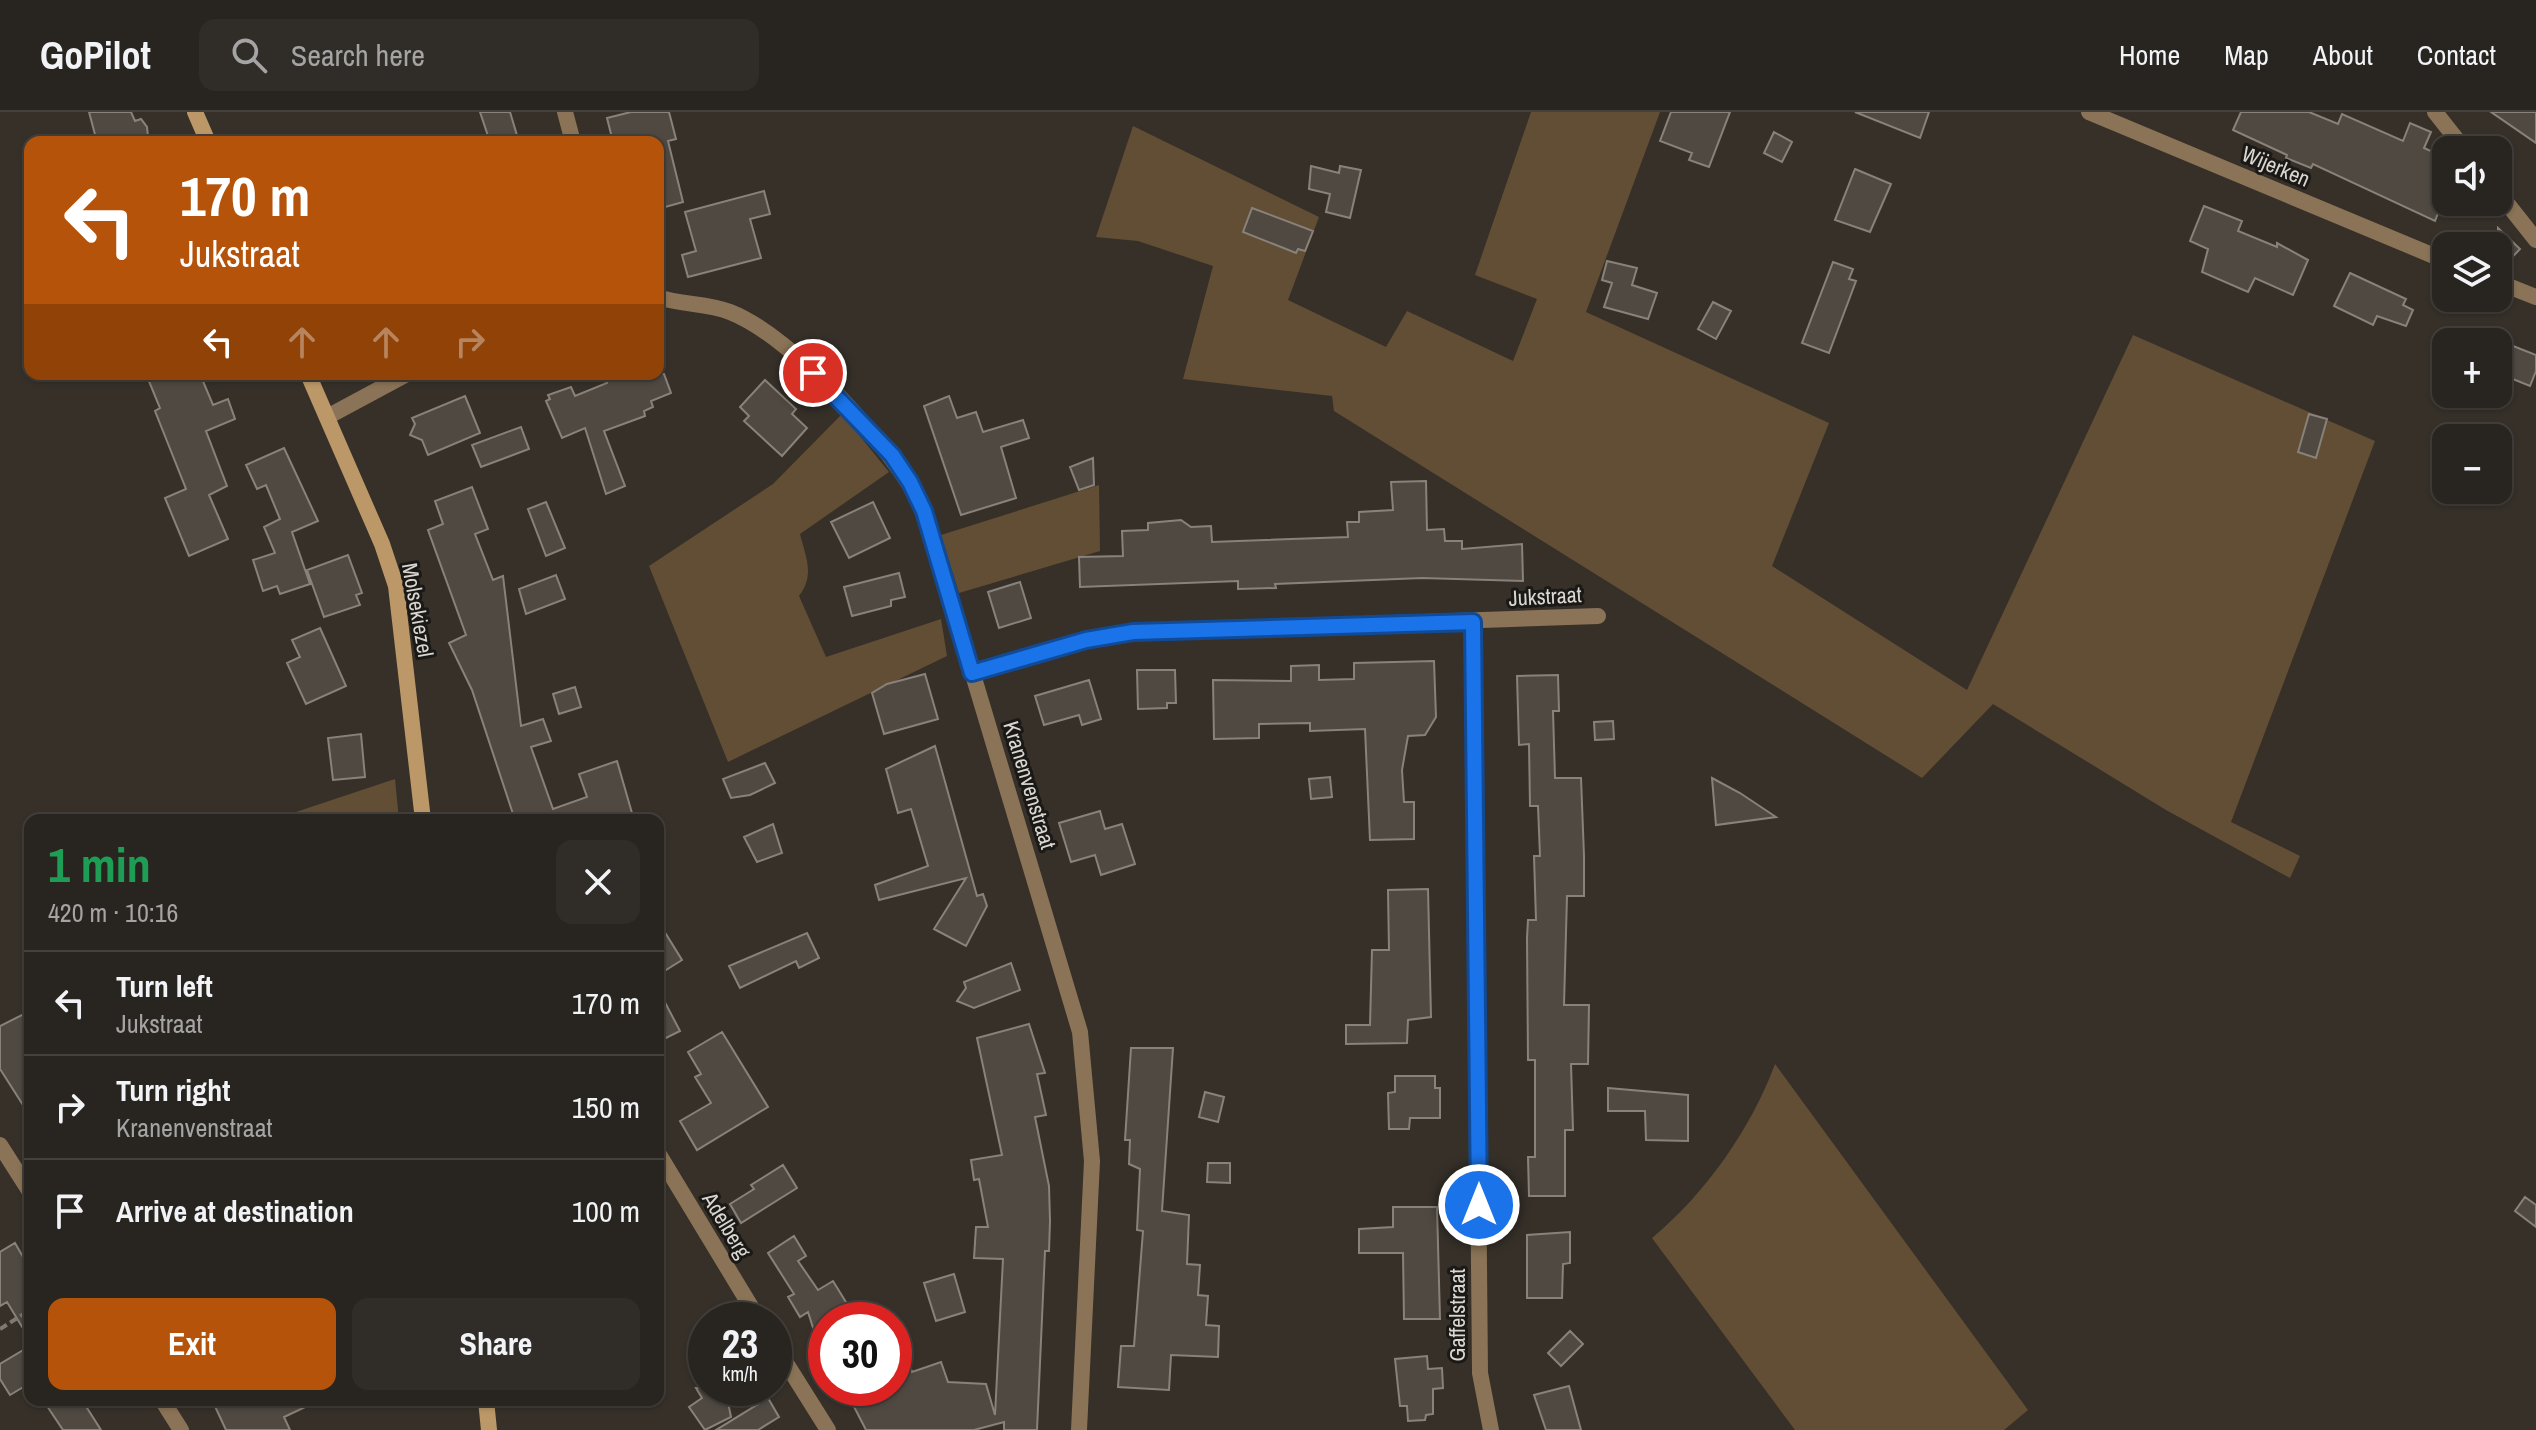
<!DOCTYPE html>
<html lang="en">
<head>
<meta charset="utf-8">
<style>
	:root { --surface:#28241f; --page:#302c28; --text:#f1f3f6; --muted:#a5a4a4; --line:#44413d; --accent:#b45309 }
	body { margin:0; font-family:"Archivo Narrow",sans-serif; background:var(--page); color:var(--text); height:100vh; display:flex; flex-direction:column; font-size:30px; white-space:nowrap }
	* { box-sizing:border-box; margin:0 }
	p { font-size:26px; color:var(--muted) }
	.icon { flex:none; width:44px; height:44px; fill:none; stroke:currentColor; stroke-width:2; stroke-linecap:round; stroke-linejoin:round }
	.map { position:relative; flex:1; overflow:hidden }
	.drawer { position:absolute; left:24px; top:702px; width:640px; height:592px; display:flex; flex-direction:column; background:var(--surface); border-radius:16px; box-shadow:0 2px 6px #0004,0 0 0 2px var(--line) }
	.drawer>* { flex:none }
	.banner { position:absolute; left:24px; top:24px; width:640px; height:244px; border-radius:16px; box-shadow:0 2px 6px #0004,0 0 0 2px var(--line); background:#b45309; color:#fff; overflow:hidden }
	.fabs { position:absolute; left:2432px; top:24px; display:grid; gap:16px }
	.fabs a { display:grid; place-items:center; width:80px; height:80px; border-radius:16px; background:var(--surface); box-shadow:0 2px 6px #0004,0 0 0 2px var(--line); font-size:40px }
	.speed { position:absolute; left:688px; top:1190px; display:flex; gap:16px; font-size:40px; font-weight:700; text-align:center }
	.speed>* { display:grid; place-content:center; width:104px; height:104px; border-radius:50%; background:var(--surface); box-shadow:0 2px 6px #0004,0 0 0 2px var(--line); line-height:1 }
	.speed small { font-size:20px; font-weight:400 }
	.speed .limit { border:12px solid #d22; background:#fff; color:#111 }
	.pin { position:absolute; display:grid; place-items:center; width:68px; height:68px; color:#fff; margin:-34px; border:4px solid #fff; border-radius:50%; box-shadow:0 2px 8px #0007 }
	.me { position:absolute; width:88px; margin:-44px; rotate:0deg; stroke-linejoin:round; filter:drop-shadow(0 0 6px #0008) }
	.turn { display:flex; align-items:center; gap:28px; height:168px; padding:0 24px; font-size:36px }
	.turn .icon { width:104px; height:104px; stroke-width:2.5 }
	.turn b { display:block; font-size:56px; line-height:68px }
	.lanes { display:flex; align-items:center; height:76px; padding:0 24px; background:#0003; justify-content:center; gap:40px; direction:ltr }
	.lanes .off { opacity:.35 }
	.round { display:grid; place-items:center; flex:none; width:84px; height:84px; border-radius:16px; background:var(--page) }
	.overview { display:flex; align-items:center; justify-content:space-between; height:136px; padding:0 24px }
	h1 { font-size:48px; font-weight:700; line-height:60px; color:#1e9e55 }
	.button { display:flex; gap:16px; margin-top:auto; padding:16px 24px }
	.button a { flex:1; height:92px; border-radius:16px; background:var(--accent); color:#fff; font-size:32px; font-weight:700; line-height:92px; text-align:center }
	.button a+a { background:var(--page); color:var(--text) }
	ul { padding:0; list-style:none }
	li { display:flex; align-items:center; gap:24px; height:104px; padding:0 24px; border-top:2px solid var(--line) }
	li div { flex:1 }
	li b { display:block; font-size:30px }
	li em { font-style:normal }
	header { display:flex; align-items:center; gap:48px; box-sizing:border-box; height:112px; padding:0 40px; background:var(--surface); border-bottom:2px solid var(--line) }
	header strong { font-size:38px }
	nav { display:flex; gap:44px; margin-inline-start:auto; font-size:28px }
	.search { width:560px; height:72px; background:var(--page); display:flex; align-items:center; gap:20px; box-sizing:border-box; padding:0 28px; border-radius:16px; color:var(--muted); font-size:30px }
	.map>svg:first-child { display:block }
</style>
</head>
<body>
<header>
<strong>GoPilot</strong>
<div class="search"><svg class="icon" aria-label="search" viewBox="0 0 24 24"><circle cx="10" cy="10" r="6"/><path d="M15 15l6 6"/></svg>Search here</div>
<nav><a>Home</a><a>Map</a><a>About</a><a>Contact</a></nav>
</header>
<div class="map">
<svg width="2536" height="1318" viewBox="0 0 2536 1318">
	<rect width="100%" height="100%" fill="#363029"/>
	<path fill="#624e34" d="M 1531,0 L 1660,0 L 1586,200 L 1829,311 L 1772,454 L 1967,578 L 2133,223 L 2375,329 L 2231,710 L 2300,744 L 2290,766 L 2166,698 L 1993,592 L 1922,666 L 1334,299 L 1332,284 L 1183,267 L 1213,154 L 1138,129 L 1096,125 L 1133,14 L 1319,105 L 1288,188 L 1386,235 L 1407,199 L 1513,249 L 1537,187 L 1475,163 Z
		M 842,302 L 889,360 L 800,422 C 806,446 815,463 799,484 L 826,545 L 941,507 L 947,544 L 728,650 L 649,454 L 773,372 Z
		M 1099,373 L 1100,439 L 959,481 L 941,423 Z
		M 395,667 L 399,708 L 272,708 Z
		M 1775,952 L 2028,1298 L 2004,1318 L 1795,1318 L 1652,1126 C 1705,1082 1751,1017 1775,952 Z"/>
	<path fill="#4f4942" stroke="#88827a" stroke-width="2" d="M 89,0 L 131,0 L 135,9 L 141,7 L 147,15 L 148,25 L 137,30 L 97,30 Z
		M 480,0 L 510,0 L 519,30 L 490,30 Z
		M 631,0 L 669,0 L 676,27 L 668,29 L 683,90 L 658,97 L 658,30 L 613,30 L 607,6 Z
		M 1671,0 L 1730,0 L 1709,55 L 1689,48 L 1692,41 L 1660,29 Z
		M 1855,0 L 1929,0 L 1920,26 Z
		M 2241,0 L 2309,0 L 2338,12 L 2342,2 L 2403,29 L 2410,11 L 2431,20 L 2424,36 L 2444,45 L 2432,75 L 2446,81 L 2435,109 L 2313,52 L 2311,56 L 2286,46 L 2287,43 L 2233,18 Z
		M 2491,0 L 2536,0 L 2536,31 Z
		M 1774,20 L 1792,30 L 1782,50 L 1764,41 Z
		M 1311,54 L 1339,61 L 1340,54 L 1361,58 L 1350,106 L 1326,100 L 1330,82 L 1309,77 Z
		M 1855,57 L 1891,72 L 1870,120 L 1835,108 Z
		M 764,79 L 770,102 L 750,107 L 761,146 L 688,165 L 682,143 L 696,139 L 685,100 Z
		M 2204,94 L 2242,109 L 2238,119 L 2277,135 L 2277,131 L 2308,148 L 2293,183 L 2255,166 L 2248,180 L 2202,160 L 2208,137 L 2190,129 Z
		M 1252,96 L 1313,119 L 1305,139 L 1298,137 L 1296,141 L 1243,120 Z
		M 2498,116 L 2520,137 L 2499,159 L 2498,159 Z
		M 1607,149 L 1637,156 L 1632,173 L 1657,181 L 1648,207 L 1604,195 L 1612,171 L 1602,168 Z
		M 1833,150 L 1853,157 L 1849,167 L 1856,169 L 1829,241 L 1802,231 Z
		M 2350,161 L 2406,187 L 2403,193 L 2413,198 L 2406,214 L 2377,204 L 2373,213 L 2334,194 Z
		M 1713,190 L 1731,199 L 1716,227 L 1698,217 Z
		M 2498,228 L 2536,243 L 2536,259 L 2530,274 L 2498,261 Z
		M 146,262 L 200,262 L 213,293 L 228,287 L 235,307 L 206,319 L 227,374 L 209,383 L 228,427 L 189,444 L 165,386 L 186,377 L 155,299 L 160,296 Z
		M 604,262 L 664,262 L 671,281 L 651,289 L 653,295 L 644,299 L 645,304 L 604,319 L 625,374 L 606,382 L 585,316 L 562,326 L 546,289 L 550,287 L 548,283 L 571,275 L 575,284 L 607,271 Z
		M 765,268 L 796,297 L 792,302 L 807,316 L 782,344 L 744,309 L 749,304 L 740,295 Z
		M 465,284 L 480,321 L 428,343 L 422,328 L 410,323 L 415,312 L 412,306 Z
		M 949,284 L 957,306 L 976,300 L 983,320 L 1023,308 L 1029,326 L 1001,335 L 1016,386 L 961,403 L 924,294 Z
		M 2309,302 L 2327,307 L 2316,346 L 2298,340 Z
		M 521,315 L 529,337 L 481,355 L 472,333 Z
		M 284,336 L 318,409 L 292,420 L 310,472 L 280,482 L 277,474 L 263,479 L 253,448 L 275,441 L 264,415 L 280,407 L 266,373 L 257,377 L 246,353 Z
		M 1093,346 L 1094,373 L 1079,378 L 1070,355 Z
		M 1426,369 L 1427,418 L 1444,417 L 1445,429 L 1462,429 L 1462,437 L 1522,432 L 1523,469 L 1422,466 L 1275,472 L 1276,476 L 1238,477 L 1238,469 L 1080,475 L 1079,445 L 1123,444 L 1122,419 L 1148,418 L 1148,411 L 1181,408 L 1191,415 L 1211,414 L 1212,430 L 1348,425 L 1347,410 L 1359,410 L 1359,400 L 1393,398 L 1391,370 Z
		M 472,375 L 488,417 L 475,422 L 493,468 L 503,464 L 521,614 L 543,607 L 551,629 L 531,635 L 553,697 L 587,685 L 579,662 L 617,649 L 634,708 L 515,708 L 472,578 L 449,531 L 466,523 L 428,418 L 443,412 L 435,389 Z
		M 546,390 L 565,436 L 546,444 L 528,397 Z
		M 873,390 L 890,426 L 849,446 L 831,410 Z
		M 348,443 L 362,481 L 356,483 L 360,493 L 324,505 L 307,458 Z
		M 899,461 L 905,485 L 891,488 L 891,494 L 852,504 L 844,475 Z
		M 556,463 L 565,487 L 526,502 L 519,477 Z
		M 1020,470 L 1031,506 L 999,516 L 988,480 Z
		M 320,516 L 346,574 L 306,592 L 287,551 L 300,545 L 292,528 Z
		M 1434,549 L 1436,605 L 1425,623 L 1408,624 L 1402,658 L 1404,690 L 1414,690 L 1414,727 L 1370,728 L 1365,617 L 1310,619 L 1310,611 L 1259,612 L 1259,626 L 1214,627 L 1213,568 L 1291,569 L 1291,554 L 1319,553 L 1319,568 L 1354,567 L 1354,551 Z
		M 1137,558 L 1175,558 L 1176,591 L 1167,591 L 1167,596 L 1138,597 Z
		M 925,562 L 938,607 L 884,622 L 872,581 L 887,572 Z
		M 1558,563 L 1559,599 L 1553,599 L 1555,666 L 1581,666 L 1584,744 L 1584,784 L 1567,784 L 1564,893 L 1589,893 L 1588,952 L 1571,952 L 1573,1018 L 1565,1018 L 1565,1084 L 1529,1084 L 1528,1045 L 1535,1045 L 1535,948 L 1528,948 L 1527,826 L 1528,808 L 1536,808 L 1534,744 L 1540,744 L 1538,694 L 1530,694 L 1529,632 L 1519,633 L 1517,564 Z
		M 1089,568 L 1101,607 L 1082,613 L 1079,603 L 1044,613 L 1035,584 Z
		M 575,575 L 581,595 L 559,602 L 553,582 Z
		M 1613,609 L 1614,627 L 1595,628 L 1594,610 Z
		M 361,622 L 365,665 L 333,668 L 328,626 Z
		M 935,634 L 977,784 L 983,782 L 987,794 L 966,834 L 934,817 L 966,766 L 879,788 L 875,773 L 928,754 L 911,697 L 898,701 L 886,657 Z
		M 765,651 L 775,671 L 750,683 L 731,686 L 723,667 Z
		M 1330,665 L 1332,685 L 1311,687 L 1309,667 Z
		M 1712,666 L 1740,681 L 1776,705 L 1716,713 Z
		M 1100,699 L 1105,717 L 1122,712 L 1135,752 L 1101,763 L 1095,743 L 1071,750 L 1059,711 Z
		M 773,712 L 782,741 L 757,750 L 744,725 Z
		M 1428,777 L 1431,905 L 1408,908 L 1407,931 L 1346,932 L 1346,913 L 1370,913 L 1372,838 L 1389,838 L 1388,778 Z
		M 658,809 L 682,848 L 658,863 Z
		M 807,821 L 819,846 L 799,856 L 796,849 L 740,876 L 729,854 Z
		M 1011,851 L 1020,878 L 974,896 L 957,889 L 966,876 L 964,870 Z
		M 658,877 L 680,919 L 658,930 Z
		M 30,899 L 30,1004 L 0,957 L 0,914 Z
		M 1029,912 L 1045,961 L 1037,962 L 1046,1003 L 1035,1005 L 1049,1074 L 1050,1109 L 1049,1139 L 1045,1139 L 1037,1318 L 1004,1318 L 1004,1310 L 974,1318 L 866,1318 L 849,1285 L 857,1282 L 854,1276 L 894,1276 L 894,1218 L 898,1217 L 912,1260 L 941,1250 L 948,1270 L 986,1272 L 995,1303 L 1003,1147 L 974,1146 L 976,1115 L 988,1115 L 979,1067 L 974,1068 L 971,1048 L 1002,1043 L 977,926 Z
		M 722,920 L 768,995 L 697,1038 L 680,1009 L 711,991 L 695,965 L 701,962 L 688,940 Z
		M 1131,936 L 1173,936 L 1162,1099 L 1189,1103 L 1187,1152 L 1200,1153 L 1198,1183 L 1208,1184 L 1206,1213 L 1219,1214 L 1218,1245 L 1171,1243 L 1169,1278 L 1118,1275 L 1121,1234 L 1134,1234 L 1143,1119 L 1137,1118 L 1140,1057 L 1129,1052 L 1130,1028 L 1125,1028 Z
		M 1395,964 L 1435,964 L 1435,976 L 1440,976 L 1440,1006 L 1410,1006 L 1409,1017 L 1389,1017 L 1388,981 L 1395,980 Z
		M 1608,976 L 1688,983 L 1688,1029 L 1646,1028 L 1645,999 L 1608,999 Z
		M 1205,980 L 1224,985 L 1218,1010 L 1199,1005 Z
		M 1208,1051 L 1230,1051 L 1230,1071 L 1207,1070 Z
		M 783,1053 L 797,1076 L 741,1111 L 730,1092 L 754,1077 L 751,1073 Z
		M 2525,1085 L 2536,1093 L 2536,1115 L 2515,1099 Z
		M 1393,1095 L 1437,1095 L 1440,1207 L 1404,1207 L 1403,1141 L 1359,1141 L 1359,1117 L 1393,1115 Z
		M 1570,1120 L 1570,1151 L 1563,1152 L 1562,1186 L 1527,1186 L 1527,1123 Z
		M 794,1124 L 806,1144 L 798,1149 L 818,1178 L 833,1169 L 857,1208 L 826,1208 L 826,1244 L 822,1244 L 808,1200 L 800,1205 L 788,1185 L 794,1182 L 768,1141 Z
		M 15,1131 L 30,1157 L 30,1228 L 7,1190 L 0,1194 L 0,1140 Z
		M 954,1162 L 965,1200 L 936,1209 L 924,1171 Z
		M 1570,1219 L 1583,1232 L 1561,1254 L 1548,1241 Z
		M 30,1234 L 30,1271 L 10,1283 L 0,1267 L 0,1252 Z
		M 1427,1244 L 1428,1257 L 1442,1256 L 1443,1276 L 1433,1277 L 1433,1302 L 1426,1303 L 1425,1308 L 1408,1309 L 1407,1294 L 1400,1294 L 1395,1247 Z
		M 1569,1274 L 1581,1318 L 1546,1318 L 1534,1283 Z
		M 696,1276 L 725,1276 L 731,1305 L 705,1318 L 689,1295 L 702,1286 Z
		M 768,1286 L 779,1305 L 758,1318 L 716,1318 Z
		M 43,1288 L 82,1288 L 101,1318 L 63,1318 Z
		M 212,1288 L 320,1288 L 284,1305 L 290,1318 L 226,1318 Z"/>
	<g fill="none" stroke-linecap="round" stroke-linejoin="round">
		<path stroke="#7e7973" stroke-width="4" stroke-dasharray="8 4" stroke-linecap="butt" d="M 0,1217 L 30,1198"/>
		<path stroke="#8a7356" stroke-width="16" d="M 565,0 L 573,30
			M 2089,0 L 2446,149
			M 2435,0 L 2465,38
			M 2498,80 L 2536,128
			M 2498,170 L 2536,185
			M 658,185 C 681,193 707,191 730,200 C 794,225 895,337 924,399 L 1080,920 L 1092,1049 L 1079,1318
			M 327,305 L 407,262
			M 1473,510 L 1480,1261 L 1491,1318
			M 972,561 L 1086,528 L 1133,520 L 1598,504
			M 0,1033 L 30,1080
			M 658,1041 L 759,1208
			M 774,1232 L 828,1318
			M 162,1288 L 181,1318"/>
		<path stroke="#bc9868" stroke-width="16" d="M 195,0 L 208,30
			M 308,262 L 382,432 L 396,474 L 423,708
			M 486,1288 L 489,1318"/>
	</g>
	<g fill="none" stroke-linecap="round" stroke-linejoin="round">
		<g stroke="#114b97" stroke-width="20">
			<path id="route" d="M 813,261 L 892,343 L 910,370 L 924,399 L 972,561 L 1086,528 L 1133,520 L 1473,510 L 1479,1093"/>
		</g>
		<use href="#route" stroke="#1a73e8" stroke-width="14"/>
	</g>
	<g text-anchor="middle" stroke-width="6" stroke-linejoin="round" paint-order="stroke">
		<g font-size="22" fill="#dad7d2" stroke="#1b1916">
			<text transform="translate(2276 54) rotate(23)" y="8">Wijerken</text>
			<text transform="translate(1545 484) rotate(-3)" y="8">Jukstraat</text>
			<text transform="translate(418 498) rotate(80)" y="8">Molsekiezel</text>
			<text transform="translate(1030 673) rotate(73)" y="8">Kranenvenstraat</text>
			<text transform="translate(727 1113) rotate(59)" y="8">Adelberg</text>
			<text transform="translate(1457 1203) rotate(-90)" y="8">Gaffelstraat</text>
		</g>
	</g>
</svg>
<div class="fabs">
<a><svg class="icon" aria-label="sound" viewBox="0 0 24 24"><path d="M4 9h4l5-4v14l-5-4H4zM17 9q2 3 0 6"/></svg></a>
<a><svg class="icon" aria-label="layers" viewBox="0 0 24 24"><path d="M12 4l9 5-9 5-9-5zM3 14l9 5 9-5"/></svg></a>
<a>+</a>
<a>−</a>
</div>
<div class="speed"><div>23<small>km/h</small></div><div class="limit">30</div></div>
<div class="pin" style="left:813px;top:261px;background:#d93025"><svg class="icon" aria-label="arrive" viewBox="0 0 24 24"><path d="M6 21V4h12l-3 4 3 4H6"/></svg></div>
<svg class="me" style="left:1479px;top:1093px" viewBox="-20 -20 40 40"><circle r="17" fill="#1a73e8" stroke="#fff" stroke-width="3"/><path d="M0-11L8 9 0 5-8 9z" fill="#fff"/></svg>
<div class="banner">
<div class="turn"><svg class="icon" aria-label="left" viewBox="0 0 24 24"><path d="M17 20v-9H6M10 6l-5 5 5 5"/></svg><div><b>170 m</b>Jukstraat</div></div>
<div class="lanes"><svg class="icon" aria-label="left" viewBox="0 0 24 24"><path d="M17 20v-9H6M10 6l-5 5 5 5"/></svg><svg class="icon off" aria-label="ahead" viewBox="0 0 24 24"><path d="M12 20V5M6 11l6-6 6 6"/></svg><svg class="icon off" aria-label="ahead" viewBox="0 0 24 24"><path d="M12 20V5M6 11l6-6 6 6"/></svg><svg class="icon off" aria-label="right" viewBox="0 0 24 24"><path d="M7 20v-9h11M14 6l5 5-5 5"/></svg></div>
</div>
<section class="drawer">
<div class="overview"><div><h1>1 min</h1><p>420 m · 10:16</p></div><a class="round"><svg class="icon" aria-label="close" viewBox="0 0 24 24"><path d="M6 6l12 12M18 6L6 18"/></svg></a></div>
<ul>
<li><svg class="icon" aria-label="left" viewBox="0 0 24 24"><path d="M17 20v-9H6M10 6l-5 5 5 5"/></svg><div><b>Turn left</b><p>Jukstraat</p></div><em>170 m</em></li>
<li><svg class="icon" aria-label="right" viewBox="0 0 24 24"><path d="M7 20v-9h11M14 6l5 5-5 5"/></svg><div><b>Turn right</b><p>Kranenvenstraat</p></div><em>150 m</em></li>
<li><svg class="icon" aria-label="arrive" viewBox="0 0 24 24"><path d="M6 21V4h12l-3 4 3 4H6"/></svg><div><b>Arrive at destination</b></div><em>100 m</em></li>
</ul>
<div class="button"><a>Exit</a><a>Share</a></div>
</section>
</div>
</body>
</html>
